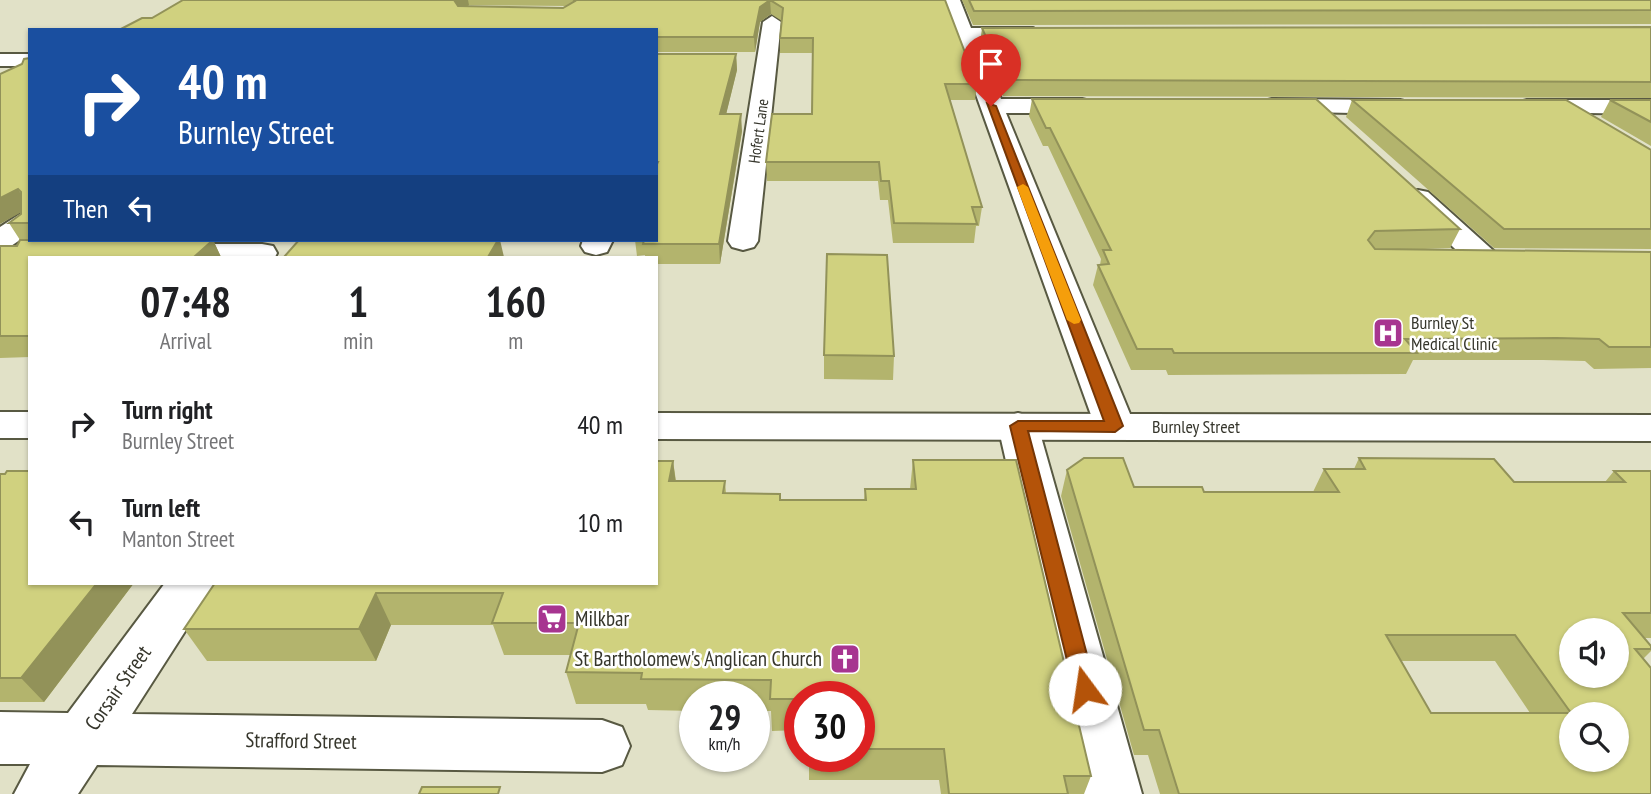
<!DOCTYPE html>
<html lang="en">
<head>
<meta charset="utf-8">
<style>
	:root { --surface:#fff; --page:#f2f2f2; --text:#202124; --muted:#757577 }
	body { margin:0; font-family:"PT Sans Narrow",sans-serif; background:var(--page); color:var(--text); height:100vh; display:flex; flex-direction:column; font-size:26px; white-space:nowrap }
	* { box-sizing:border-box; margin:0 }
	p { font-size:23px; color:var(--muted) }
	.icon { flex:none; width:38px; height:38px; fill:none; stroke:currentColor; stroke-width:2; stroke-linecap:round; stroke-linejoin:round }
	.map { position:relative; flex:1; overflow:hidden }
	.details { position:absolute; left:28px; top:256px; width:630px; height:329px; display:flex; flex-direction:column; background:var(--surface); border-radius:0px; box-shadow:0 2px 5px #0004 }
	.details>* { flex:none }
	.hud { position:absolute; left:28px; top:28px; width:630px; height:214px; border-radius:0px; box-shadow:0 2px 5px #0004; background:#1a4fa0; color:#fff; overflow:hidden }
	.fabs { position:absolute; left:1559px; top:618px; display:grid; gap:14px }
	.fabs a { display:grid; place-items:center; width:70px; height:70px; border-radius:50%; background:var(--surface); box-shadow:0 2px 5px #0004; font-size:35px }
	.speed { position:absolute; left:679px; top:681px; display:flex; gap:14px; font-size:35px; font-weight:700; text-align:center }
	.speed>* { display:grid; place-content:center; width:91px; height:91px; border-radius:50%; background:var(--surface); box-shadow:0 2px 5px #0004; line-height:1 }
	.speed small { font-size:18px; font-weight:400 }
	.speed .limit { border:10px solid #d22; background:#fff; color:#111 }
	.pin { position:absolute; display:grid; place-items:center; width:60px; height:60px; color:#fff; margin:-72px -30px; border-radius:50% 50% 50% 0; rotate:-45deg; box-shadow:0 0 7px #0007 }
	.pin .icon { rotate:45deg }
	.me { position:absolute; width:77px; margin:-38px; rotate:346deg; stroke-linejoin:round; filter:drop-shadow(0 0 5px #0008) }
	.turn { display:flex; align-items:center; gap:24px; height:147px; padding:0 35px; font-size:32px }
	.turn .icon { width:91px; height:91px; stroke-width:2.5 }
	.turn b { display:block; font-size:49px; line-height:60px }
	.then { display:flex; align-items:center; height:66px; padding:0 35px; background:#0003; gap:14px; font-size:26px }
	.eta { display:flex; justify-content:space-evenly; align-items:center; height:119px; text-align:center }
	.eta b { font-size:42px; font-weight:800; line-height:49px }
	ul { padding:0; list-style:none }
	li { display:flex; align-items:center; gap:21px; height:98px; padding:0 35px }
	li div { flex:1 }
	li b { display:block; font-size:26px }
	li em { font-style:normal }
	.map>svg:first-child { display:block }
</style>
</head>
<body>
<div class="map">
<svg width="1651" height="794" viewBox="0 0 1651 794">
	<rect width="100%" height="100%" fill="#e1e1c7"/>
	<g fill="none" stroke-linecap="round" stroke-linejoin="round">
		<g stroke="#585942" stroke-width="4">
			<path id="minor" d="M 942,0 L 960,0 L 971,28 L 1033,28 L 1043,34 L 1033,40 L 976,40 L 1001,99 L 1082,99 L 1090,101 L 1094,106 L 1090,111 L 1082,113 L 1006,113 L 1135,426 L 1129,435 L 1115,439 L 1101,435 L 1095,426 Z
				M 772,16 L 781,22 L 758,241 L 754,247 L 743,250 L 732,247 L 728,241 L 763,22 Z
				M 0,54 L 30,54 L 30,66 L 0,66 Z
				M 1272,99 L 1400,100 L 1408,102 L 1412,107 L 1408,112 L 1400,114 L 1264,111 L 1260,106 L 1264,101 Z
				M 1527,100 L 1651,100 L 1651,114 L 1519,112 L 1515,107 L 1519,102 Z
				M 1418,190 L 1428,192 L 1497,254 L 1502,261 L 1497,268 L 1486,270 L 1475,268 L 1408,204 L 1404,198 L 1408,192 Z
				M 30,211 L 30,233 L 11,246 L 0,249 L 0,227 L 20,214 Z
				M 583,240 L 613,240 L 607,252 L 596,255 L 585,252 L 581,246 Z
				M 166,244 L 262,244 L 273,246 L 277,253 L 275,257 L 153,257 L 151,253 L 155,246 Z
				M 1018,413 L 1032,417 L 1038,426 L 1142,794 L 1082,794 L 998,426 L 1004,417 Z
				M 165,583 L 216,583 L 132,714 L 602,720 L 622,727 L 630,746 L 622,765 L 602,772 L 97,765 L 78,794 L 14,794 L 30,764 L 0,764 L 0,712 L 68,713 Z"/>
		</g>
		<g stroke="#585942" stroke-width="4">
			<path id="major" d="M 0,412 L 30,412 L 30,438 L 0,438 Z
				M 656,413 L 1651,415 L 1651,441 L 656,439 Z"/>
		</g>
		<use href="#minor" fill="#fff" fill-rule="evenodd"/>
		<use href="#major" fill="#fff" fill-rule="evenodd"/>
	</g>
	<path fill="#b3b46d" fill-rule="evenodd" d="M 183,0 L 945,0 L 977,84 L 975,100 L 950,100 L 982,207 L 979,226 L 976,226 L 974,243 L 893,243 L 888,200 L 880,200 L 878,181 L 767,181 L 766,162 L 812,114 L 813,53 L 780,53 L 780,38 L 782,21 L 771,14 L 760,22 L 755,52 L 656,52 L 656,30 L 152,18 ZM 469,5 L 567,6 L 563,8 L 467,7 Z
		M 962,0 L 1651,0 L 1651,24 L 973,25 Z
		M 1651,27 L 1651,98 L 1003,96 L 980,43 L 982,28 Z
		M 656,54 L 736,54 L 737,70 L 726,114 L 742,131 L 720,264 L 656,264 L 656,257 L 645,257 L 645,255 L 637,256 L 635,240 L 656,240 Z
		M 1032,99 L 1460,229 L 1450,248 L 1398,250 L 1651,252 L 1651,368 L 1594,369 L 1585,361 L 1543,360 L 1413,360 L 1406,374 L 1168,375 L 1166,370 L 1131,370 L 1093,285 L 1098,265 L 1100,265 L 1101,259 L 1048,146 L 1043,146 L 1029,116 Z
		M 1352,100 L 1651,150 L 1651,249 L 1494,248 L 1346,117 Z
		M 1610,100 L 1651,100 L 1651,146 L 1601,117 Z
		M 9,223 L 30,223 L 30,240 L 243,240 L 241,241 L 214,242 L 221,257 L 30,257 L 30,357 L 0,358 L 0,246 L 17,246 L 20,240 Z
		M 824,355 L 894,356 L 893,380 L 824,379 Z
		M 1359,458 L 1514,482 L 1605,482 L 1614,471 L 1651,471 L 1651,638 L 1644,638 L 1651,646 L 1651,651 L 1643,659 L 1651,794 L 1160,794 L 1148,755 L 1134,755 L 1061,496 L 1067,470 L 1134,487 L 1204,492 L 1313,492 L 1324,469 L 1354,469 ZM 1401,661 L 1495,661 L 1530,713 L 1431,713 Z
		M 913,460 L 1091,776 L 1084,794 L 941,794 L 939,780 L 809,780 L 809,756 L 859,756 L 859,696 L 800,696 L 800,730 L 772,731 L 771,711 L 754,711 L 754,696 L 695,696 L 695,711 L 648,710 L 646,704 L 576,704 L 566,672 L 571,655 L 504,655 L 493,625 L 391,625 L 376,661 L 207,661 L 184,629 L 673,461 L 676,481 L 725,481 L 726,493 L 780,500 L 864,500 L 865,489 L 910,489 Z
		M 0,474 L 30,583 L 134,583 L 44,702 L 0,702 Z"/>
	<path fill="#929259" d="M 454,0 L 468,0 L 469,5 L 457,13 Z
		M 770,0 L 771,14 L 760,22 L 755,52 L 754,37 L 760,7 Z
		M 736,54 L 737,70 L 722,131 L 720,114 Z
		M 741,114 L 742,131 L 720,264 L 719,244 Z
		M 18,189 L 29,208 L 0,224 L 0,198 Z
		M 213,240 L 221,257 L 194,257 Z
		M 498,240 L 500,240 L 504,257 L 488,257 Z
		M 673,461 L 677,492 L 669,481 Z
		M 97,583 L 134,583 L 44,702 L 21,678 Z
		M 376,593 L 391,625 L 376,661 L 359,629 Z"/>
	<path fill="#d0d17f" stroke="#929259" stroke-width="2" fill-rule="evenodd" d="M 183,0 L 454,0 L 458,6 L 563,8 L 575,1 L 574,0 L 770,0 L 760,7 L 754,37 L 656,37 L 656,30 L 119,30 L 142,18 L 152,18 Z
		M 770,0 L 945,0 L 977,84 L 945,84 L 982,207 L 972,207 L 977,224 L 894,223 L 889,181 L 881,181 L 879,162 L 766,162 L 772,114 L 812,114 L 813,38 L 780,38 L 783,8 Z
		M 969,0 L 1651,0 L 1651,10 L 974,11 Z
		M 1651,27 L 1651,82 L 1005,80 L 982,28 Z
		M 656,54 L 736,54 L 720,114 L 741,114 L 719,244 L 643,244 L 644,240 L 656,240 L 656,166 L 658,162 L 656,162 Z
		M 30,58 L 30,223 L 9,223 L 21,214 L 21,192 L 18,189 L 0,198 L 0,74 L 22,64 L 24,59 Z
		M 1032,99 L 1316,99 L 1460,229 L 1375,231 L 1368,240 L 1375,249 L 1651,252 L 1651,347 L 1609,347 L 1599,339 L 1557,338 L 1405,339 L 1417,353 L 1174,353 L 1172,349 L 1137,349 L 1098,265 L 1109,264 L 1103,250 L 1111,250 L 1050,128 L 1046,128 Z
		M 1352,100 L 1566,100 L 1651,150 L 1651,229 L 1504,229 Z
		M 1610,100 L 1651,100 L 1651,122 Z
		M 20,240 L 213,240 L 194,257 L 30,257 L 30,336 L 0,336 L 0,246 L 17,246 Z
		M 299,240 L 498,240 L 488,257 L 284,257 Z
		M 827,254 L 887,255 L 894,356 L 824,355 Z
		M 1084,458 L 1123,458 L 1134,487 L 1202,487 L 1204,492 L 1339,492 L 1324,469 L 1365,469 L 1359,458 L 1494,459 L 1514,482 L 1625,482 L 1614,471 L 1651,471 L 1651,613 L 1623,613 L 1651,646 L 1651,649 L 1635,649 L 1651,668 L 1651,794 L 1179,794 L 1159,730 L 1144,730 L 1067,470 ZM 1572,630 L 1617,630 L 1617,676 L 1572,676 ZM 1386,635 L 1515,635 L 1571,713 L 1431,713 ZM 1572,714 L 1617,714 L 1617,760 L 1572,760 Z
		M 913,460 L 1016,460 L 1091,776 L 1064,776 L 1068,794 L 949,794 L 944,749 L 859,749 L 859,696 L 800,696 L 800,699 L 770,699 L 771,680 L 641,679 L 642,673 L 566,672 L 579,623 L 492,623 L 503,593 L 376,593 L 359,629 L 184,629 L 215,583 L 656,583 L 656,461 L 673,461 L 669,481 L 725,481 L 723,493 L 780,494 L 780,500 L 866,500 L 865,489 L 916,489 Z
		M 7,471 L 30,471 L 30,583 L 97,583 L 21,678 L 0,678 L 0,474 L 5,474 Z
		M 422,787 L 500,787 L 498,794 L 419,794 Z"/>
	<path fill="#b45309" stroke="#753606" stroke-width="2" d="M 987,103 L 996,106 L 1123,426 L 1115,432 L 1028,431 L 1096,689 L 1093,696 L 1085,699 L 1077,696 L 1074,689 L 1010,426 L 1018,421 L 1104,421 Z"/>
	<path fill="#f59e0b" d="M 1023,184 L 1028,187 L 1081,320 L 1079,323 L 1074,324 L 1067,320 L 1017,187 Z"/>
	<defs>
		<g id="hospital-square" transform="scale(1.575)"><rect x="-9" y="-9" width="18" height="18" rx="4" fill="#a73590" stroke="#fff"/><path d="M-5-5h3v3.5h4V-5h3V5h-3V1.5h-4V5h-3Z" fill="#fff"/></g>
		<g id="supermarket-square" transform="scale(1.575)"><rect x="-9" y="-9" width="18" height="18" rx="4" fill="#a73590" stroke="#fff"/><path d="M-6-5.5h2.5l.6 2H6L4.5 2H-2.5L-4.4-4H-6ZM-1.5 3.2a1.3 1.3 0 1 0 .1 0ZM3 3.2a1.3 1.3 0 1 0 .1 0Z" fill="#fff"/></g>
		<g id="church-square" transform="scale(1.575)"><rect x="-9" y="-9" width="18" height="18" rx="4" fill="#a73590" stroke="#fff"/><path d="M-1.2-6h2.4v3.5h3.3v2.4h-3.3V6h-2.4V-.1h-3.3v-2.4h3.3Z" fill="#fff"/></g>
	</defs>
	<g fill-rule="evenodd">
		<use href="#hospital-square" x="1388" y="333"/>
		<use href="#supermarket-square" x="552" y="619"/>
		<use href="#church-square" x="845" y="659"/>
	</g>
	<g text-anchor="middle" stroke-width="5" stroke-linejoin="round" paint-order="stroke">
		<g font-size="16" fill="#36362c" stroke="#fff">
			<text transform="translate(758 131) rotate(-82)" y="6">Hofert Lane</text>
		</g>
		<g font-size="18" fill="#36362c" stroke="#fff" text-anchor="start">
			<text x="1411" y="329">Burnley St<tspan x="1411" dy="21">Medical Clinic</tspan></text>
		</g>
		<g font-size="18" fill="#36362c" stroke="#fff">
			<text x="1196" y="433">Burnley Street</text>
		</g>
		<g font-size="21" fill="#36362c" stroke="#fff" text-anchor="start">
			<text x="575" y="626">Milkbar</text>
			<text x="822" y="666" text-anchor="end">St Bartholomew's Anglican Church</text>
		</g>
		<g font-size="21" fill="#36362c" stroke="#fff">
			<text transform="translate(118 688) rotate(-55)" y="7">Corsair Street</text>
			<text transform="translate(301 741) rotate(1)" y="7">Strafford Street</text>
		</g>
	</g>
</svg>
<div class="fabs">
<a><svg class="icon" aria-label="sound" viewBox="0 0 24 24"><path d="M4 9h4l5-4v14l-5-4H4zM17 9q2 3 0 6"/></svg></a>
<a><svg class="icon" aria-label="search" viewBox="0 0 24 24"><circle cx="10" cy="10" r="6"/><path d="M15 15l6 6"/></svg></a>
</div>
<div class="speed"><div>29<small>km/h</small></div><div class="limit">30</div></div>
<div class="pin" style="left:991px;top:106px;background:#d93025"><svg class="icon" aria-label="arrive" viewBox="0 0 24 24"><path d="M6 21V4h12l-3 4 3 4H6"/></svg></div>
<svg class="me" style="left:1085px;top:689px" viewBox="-20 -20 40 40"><circle r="19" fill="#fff"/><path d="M0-13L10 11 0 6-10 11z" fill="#b45309"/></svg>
<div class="hud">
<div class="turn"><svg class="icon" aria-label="right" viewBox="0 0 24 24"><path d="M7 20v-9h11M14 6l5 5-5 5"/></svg><div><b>40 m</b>Burnley Street</div></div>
<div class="then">Then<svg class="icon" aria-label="left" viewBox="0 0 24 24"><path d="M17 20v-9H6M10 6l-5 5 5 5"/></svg></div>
</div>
<section class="details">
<div class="eta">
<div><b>07:48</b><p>Arrival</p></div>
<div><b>1</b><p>min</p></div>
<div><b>160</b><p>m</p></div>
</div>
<ul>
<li><svg class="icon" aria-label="right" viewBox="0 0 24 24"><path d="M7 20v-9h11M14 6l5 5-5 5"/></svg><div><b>Turn right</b><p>Burnley Street</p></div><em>40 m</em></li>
<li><svg class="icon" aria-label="left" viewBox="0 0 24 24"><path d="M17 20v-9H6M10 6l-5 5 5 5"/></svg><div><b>Turn left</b><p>Manton Street</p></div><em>10 m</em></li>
</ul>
</section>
</div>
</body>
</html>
